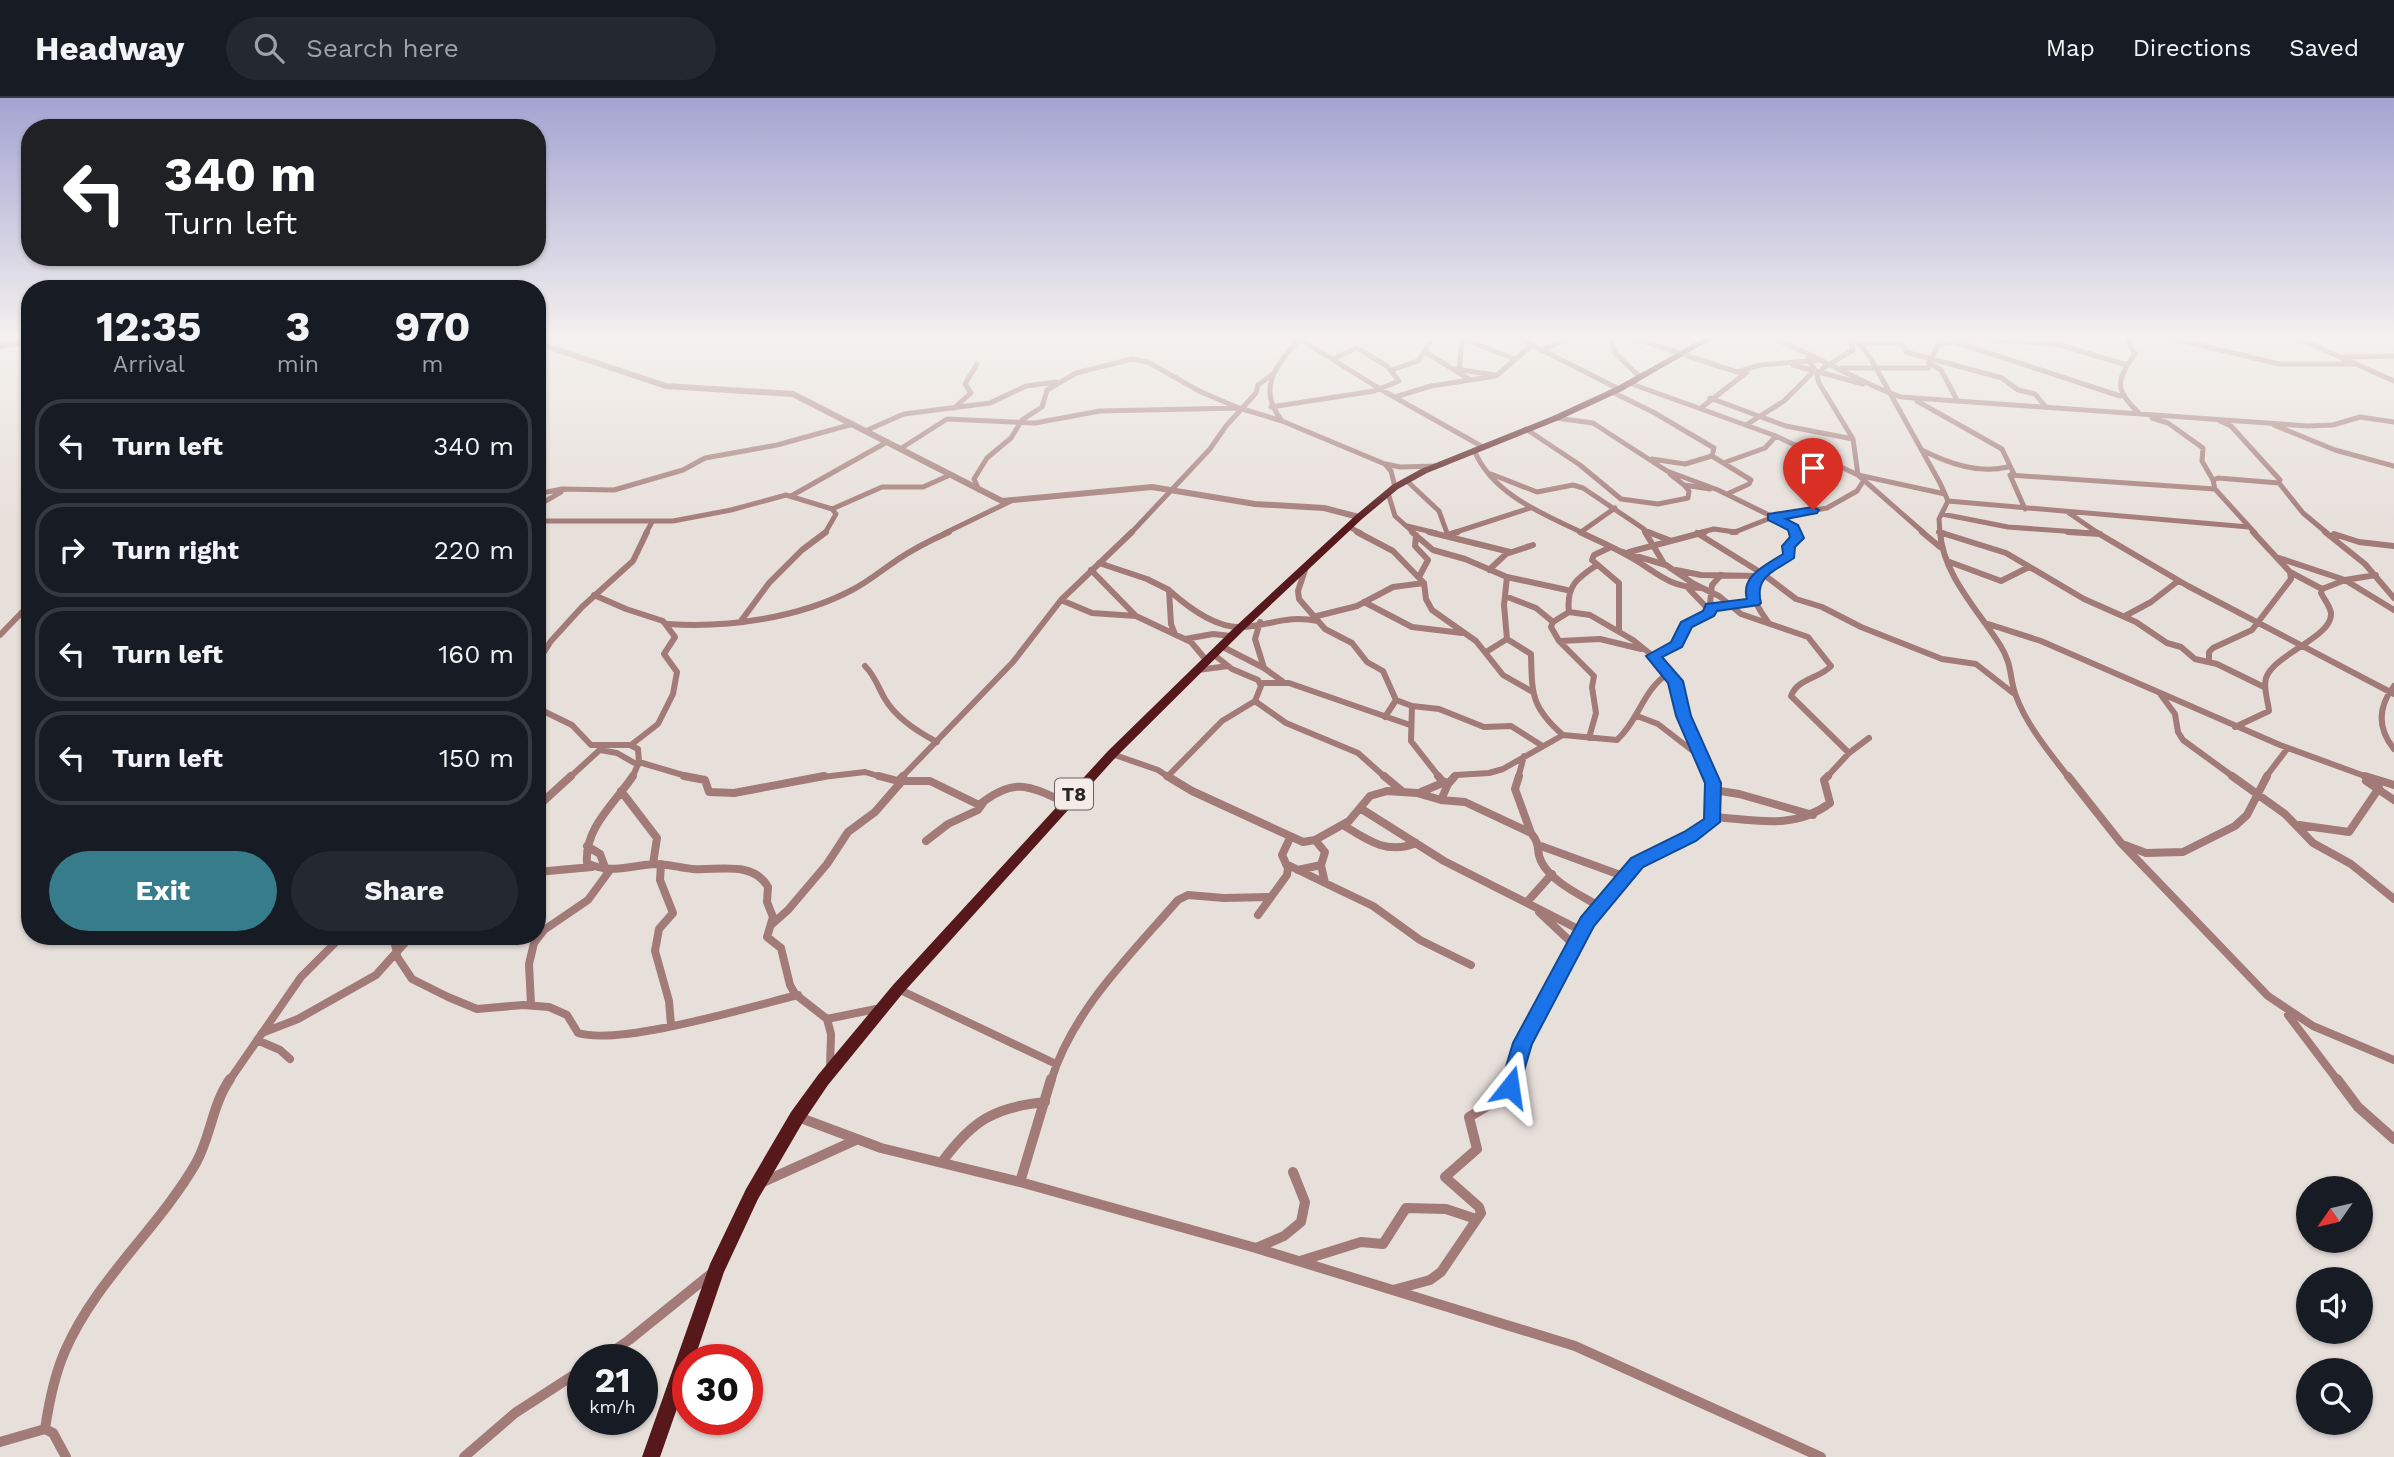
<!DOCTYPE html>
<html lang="en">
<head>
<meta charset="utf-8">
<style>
	:root { --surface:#171b24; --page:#242831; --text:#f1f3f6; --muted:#9ea1a6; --line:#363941; --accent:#377c8a }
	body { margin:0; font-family:"Work Sans",sans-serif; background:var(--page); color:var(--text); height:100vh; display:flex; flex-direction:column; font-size:26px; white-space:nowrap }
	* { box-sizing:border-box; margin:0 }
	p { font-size:23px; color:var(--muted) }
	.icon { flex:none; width:38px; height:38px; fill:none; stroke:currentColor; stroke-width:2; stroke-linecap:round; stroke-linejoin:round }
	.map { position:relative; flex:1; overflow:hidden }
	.drawer { position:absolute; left:21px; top:182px; width:525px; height:665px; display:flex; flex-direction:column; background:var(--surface); border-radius:28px; box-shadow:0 2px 5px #0004 }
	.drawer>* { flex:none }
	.guide { position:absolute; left:21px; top:21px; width:525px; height:147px; border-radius:28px; box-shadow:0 2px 5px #0004; background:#202124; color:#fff; overflow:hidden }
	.needle { width:46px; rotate:236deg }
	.buttons { position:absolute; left:2296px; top:1078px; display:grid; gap:14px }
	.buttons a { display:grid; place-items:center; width:77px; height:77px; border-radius:50%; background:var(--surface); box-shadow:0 2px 5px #0004; font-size:35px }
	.speed { position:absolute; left:567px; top:1246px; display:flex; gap:14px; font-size:35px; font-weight:700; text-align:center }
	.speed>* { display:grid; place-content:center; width:91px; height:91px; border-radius:50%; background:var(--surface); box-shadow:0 2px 5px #0004; line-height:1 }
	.speed small { font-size:18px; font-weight:400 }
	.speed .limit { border:10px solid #d22; background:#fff; color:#111 }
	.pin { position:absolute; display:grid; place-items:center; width:60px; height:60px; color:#fff; margin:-72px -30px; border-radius:50% 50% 50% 0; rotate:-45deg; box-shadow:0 0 7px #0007 }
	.pin .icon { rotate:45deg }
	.me { position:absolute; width:77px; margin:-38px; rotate:15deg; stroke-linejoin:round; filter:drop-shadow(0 0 5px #0008) }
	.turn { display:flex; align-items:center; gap:24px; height:147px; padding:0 28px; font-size:32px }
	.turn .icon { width:91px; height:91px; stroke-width:2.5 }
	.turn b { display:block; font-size:49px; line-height:60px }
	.eta { display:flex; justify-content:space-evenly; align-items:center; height:119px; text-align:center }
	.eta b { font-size:42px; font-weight:700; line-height:49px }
	.button { display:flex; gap:14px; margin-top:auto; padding:14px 28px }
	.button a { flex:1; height:80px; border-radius:42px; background:var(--accent); color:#fff; font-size:28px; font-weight:700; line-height:80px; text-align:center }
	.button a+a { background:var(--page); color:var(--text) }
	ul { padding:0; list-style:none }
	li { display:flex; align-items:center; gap:21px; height:94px; margin:0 14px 10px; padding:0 14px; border:4px solid var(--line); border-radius:28px }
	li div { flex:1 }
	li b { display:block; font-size:26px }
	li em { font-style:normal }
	header { display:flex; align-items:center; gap:42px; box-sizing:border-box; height:98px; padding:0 35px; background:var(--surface); border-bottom:2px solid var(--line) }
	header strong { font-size:33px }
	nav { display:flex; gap:38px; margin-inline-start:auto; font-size:24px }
	.search { width:490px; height:63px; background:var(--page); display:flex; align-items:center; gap:18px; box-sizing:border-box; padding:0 24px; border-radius:38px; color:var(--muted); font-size:26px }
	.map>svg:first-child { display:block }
</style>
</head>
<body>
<header>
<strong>Headway</strong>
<div class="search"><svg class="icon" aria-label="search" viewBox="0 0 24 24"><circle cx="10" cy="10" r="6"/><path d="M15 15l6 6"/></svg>Search here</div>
<nav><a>Map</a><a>Directions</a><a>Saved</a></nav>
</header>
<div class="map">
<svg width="2394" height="1359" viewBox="0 0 2394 1359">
	<rect width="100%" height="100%" fill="#e7dfda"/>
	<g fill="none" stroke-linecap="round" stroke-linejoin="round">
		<path stroke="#a27a78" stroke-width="5" d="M 1302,238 C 1278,266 1255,288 1282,323 L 1385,366 L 1391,373 L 1395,389
			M 1455,238 L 1515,261
			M 1514,238 L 1619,291
			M 1610,238 L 1615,255 L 1640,279
			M 1627,238 L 1737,274 L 1760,267 L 1818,262
			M 1682,238 L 1699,238
			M 1766,238 C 1813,254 1854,283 1901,299 L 2308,328 L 2333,327 L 2360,319 L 2394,324
			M 1848,238 L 1859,245 L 1871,261 L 1940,385 L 1948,403 L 1939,421 L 1940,435
			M 1924,238 L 1944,243
			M 2133,238 L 2128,244 L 2135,256 C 2116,282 2114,292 2139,315
			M 2162,238 L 2279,266 L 2357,266
			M 2293,238 L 2394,283
			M 1850,240 L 1853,252 L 1823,270 L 1817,278 L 1819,285 L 1853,341 L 1858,377 L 1924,435
			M 1300,241 L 1380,291 L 1483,349
			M 1898,243 L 1909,255
			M 1859,245 L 1895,245 L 1898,243 L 1896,238
			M 1958,245 L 2120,298
			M 1541,252 L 1567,242 L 1570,238
			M 1425,254 L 1469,281
			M 1906,254 L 2002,280 L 2018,292 L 2035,296 L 2046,309
			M 2345,259 L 2394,258
			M 1929,265 L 1941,272 L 1957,302
			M 1793,267 L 1863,286
			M 1841,270 L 1928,270 L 1938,246 L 1980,240 L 2060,247 L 2127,267
			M 1455,271 L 1495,277
			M 1391,272 L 1418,263 L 1434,238
			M 1459,274 L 1462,241
			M 1629,285 L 1776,338 L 1858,377 L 1945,396
			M 1612,294 L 1653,314 L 1714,350 L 1712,358 L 1751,382 L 1749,386 L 1727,396
			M 1395,299 L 1431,288 L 1496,278 L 1532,247
			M 1710,300 L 1786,328 L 1853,341
			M 1917,303 L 2002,351 L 2014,376
			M 1271,309 L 1374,293 L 1399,283 L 1387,268 L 1357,250 L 1333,261
			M 954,310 L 971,295 L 965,286 L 977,266
			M 1701,310 L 1747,274
			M 1556,320 L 1593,325 L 1667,373 L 1718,392 L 1773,419 L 1827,410 L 1857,393 L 1864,382
			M 2152,320 L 2168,325 L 2203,350 L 2202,363 L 2213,382
			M 2220,323 L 2231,328 L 2280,382 L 2279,385 L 2218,380 L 2213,382 L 2215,391 L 2255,435
			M 1746,327 L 1784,303 L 1815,272 L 1807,260
			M 2274,327 L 2335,352 L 2394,368
			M 1526,331 L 1580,367 L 1621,401 L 1658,406 L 1688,400 L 1689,393 L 1684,387
			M 865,333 L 904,316 L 990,305 L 1026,288 L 1056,284
			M 900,351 L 947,321 L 1035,325 L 1100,313 L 1239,310 L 1282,323
			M 1474,352 C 1492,396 1543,416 1583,435
			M 1924,353 C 1950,366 1979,376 2008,369
			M 1652,361 L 1685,366 L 1712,358
			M 1726,364 L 1765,350 L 1776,338
			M 1386,366 L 1400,369 L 1437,368
			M 1491,376 L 1537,394 L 1573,387 L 1583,390 L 1644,431 L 1646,435
			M 1670,376 L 1684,387 L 1710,391
			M 1407,383 L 1439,413 L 1447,435
			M 2279,385 L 2303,415 L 2327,435
			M 979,392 L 974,381 L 987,360 L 1011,340 L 1022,322 L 1042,309 L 1047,292 L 1076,275 L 1132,261 L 1148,264 L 1201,294 L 1239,310
			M 1388,395 L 1395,418 L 1414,435
			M 537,396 L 562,391 L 614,392 L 683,372 L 705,360 L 777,347 L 853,326
			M 791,398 L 887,344
			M 1948,403 L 2249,429
			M 537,408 L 561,394
			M 2025,411 L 2010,377 L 2215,391
			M 2069,415 L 2098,435
			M 1942,416 L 2008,429 L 2091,435
			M 537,423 L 673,423 L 731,412 L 786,397 L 832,411 L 882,389 L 923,389 L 950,377
			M 1407,428 L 1436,435
			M 1349,429 L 1361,435
			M 1644,432 L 1652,435
			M 1581,434 L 1615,410
			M 1939,434 L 1944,435
			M 646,435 L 652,424
			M 825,435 L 836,416 L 832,411
			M 945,435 L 1011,403
			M 1131,435 L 1210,351 L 1226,328 L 1256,295 L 1258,287 L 1274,275
			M 1453,435 L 1530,410
			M 1698,435 L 1714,431 L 1735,434 L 1773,419 L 1789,426 L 1796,435"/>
		<path stroke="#a27a78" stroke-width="6" d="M 1357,434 L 1393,453 L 1424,485 L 1426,501 L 1432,512 L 1476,543 L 1503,577 L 1531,593
			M 1412,434 L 1433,452 L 1465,461 L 1507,479 L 1567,492
			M 1429,434 L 1510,454
			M 1580,434 C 1596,442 1614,449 1630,459 C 1657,474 1666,488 1700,490
			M 1645,434 L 1663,464
			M 1648,434 L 1669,442
			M 1732,434 L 1736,434
			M 1922,434 L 1940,449
			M 1939,434 L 2006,455 L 2084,501 L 2136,524 L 2167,545 L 2181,549 L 2195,561 L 2217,566 L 2264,589
			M 1940,434 C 1943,477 1978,512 2000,547 C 2013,567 2009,580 2016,598 C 2027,628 2050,655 2069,680
			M 2068,434 L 2100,436
			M 2096,434 L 2188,488 L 2394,596
			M 2325,434 L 2365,466 L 2394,500
			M 1697,435 L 1763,476 L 1796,501 L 1822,509 L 1861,529 L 1942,561 L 1976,566 L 2013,595
			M 1451,436 L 1458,434
			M 2334,436 L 2359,444 L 2394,448
			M 1416,437 L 1415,448 L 1428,462 L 1419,479
			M 1611,449 L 1594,457 L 1592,462 L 1619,485 L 1619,532
			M 1619,453 L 1666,467 L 1694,486 L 1719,498 L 1741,516 L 1808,539 L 1831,568 C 1819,581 1798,580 1791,598 L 1849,655
			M 1629,454 L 1705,434
			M 2279,460 L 2345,482 L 2394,512
			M 1947,463 L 2001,483 L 2029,469
			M 1099,465 L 1147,481 L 1169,492 L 1171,526 L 1175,536
			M 1306,469 L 1298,493 L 1299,501 L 1325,531 L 1352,545 L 1367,564 L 1383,573 L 1396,602 L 1385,619
			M 1091,472 L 1136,518
			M 1489,472 L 1506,456 L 1533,447
			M 1676,472 L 1701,477 L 1759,478
			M 2290,474 L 2322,491
			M 1689,491 L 1710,513
			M 1171,494 C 1189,510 1218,531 1243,529 C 1273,527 1286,517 1318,523
			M 594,497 L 626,511 L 663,523 L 675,539 L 664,556 L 677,574 L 673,596 L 658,626 L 631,647
			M 1505,498 L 1536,510 L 1553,524
			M 1061,502 L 1092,515 L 1136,518 L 1191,544 L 1207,563
			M 1364,504 L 1412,529 L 1462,535
			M 1710,509 L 1754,505
			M 1569,514 L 1590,517 L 1633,542 L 1653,558 L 1675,583 L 1684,619 L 1711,680
			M 2125,518 L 2151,504 L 2178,483
			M 1313,519 L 1357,508 L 1393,489 L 1424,485
			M 741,523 L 769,485 L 802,452 L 826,434
			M 1260,524 L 1255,541 L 1264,570
			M 1768,524 C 1739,485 1755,481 1789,457 L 1789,448 L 1797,440 L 1795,434
			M 1985,525 L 2041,543 L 2280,647 L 2370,680
			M 668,526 C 728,530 799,520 852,492 C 868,484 882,472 897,462 C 913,451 931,442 949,434
			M 0,537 L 30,506
			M 1185,541 L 1213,536 L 1231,538
			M 1507,541 L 1531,556 C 1532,596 1531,609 1563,637
			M 1560,543 L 1600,541 L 1641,551
			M 1221,548 L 1264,570 L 1282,583
			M 1486,554 L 1507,541 L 1504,507 L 1507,479
			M 1653,558 L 1677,546 L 1686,527 L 1709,515 L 1712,487 L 1721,477
			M 2209,563 L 2209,554 L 2213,550 L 2252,532 L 2291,481 L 2290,474 L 2253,434
			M 537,565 L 551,543 L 582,509 L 633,463 L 647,434
			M 865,568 C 875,578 878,589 885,601 C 896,620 918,634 937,644
			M 1198,572 L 1228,568
			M 1260,585 L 1289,585 L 1410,627
			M 2394,588 C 2378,609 2377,630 2394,651
			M 2161,597 L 2175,616 L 2178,634 L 2183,642 L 2235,680
			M 1396,602 L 1412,608 L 1439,611 L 1484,629 L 1511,628 L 1541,647
			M 1255,603 L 1286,625 L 1358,655 L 1386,680
			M 1412,608 L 1411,643 L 1440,680
			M 537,610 L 572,627 L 591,647 L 630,647 L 638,651 L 639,664 L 632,680
			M 1637,618 L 1658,626 L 1698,657
			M 2235,629 L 2269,613 C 2268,602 2263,591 2266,580 C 2274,556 2333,539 2331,515 C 2330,508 2324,501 2321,495 L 2322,491 L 2345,482 L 2376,477
			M 1589,640 L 1596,615 L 1592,589 L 1594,578 L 1559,543 L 1551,529 L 1553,524 L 1569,514 C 1566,488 1577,480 1597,467
			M 600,652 L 617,655 L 638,667
			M 1112,656 L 1158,672 L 1170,680
			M 639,664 L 693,680
			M 1168,678 L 1222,623 L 1255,603 L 1261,588 L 1258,582 L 1232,571 L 1213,556
			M 569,680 L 604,648
			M 814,680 L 865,674 L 885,680
			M 901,680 L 1013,564 L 1061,502 L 1132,434
			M 1454,680 L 1456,677 L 1489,675 L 1503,671 L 1563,637 L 1617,642 C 1639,622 1643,591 1669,575
			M 1518,680 L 1524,658
			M 1826,680 L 1849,655 L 1869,640
			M 2265,680 L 2287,651"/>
		<path stroke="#a27a78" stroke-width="8" d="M 633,678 C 615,705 584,730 587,765 C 611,777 631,767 656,766 C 668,766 681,770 693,771 C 717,773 753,762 768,789 L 767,804 L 773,819 L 767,839 L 781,850 L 790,887 L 795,896 L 827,921 L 831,936 L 830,970
			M 684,678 L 705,682 L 709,694 L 734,695 L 824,678
			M 879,678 L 898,683 L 930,683 L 979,707 C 1014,679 1028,687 1066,705
			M 1167,678 L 1192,693 L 1303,744 L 1315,742 L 1349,723 L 1370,698 L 1387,693 L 1417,695 L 1441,702 L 1465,704 L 1531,735 C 1542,748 1535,753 1542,765 C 1553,785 1581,797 1600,809
			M 1384,678 L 1402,693
			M 1438,678 L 1444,685
			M 1519,678 L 1515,691 L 1531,735
			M 2068,678 L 2121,745 L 2268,898 L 2313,928 L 2394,962
			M 2232,678 L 2285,716 L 2313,745 L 2351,766 L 2394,801
			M 2365,678 L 2394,687
			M 898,683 L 903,678
			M 2366,683 L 2394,702
			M 1714,692 L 1739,696 L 1813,717
			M 621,693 L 657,740 L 653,766
			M 1421,694 L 1445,684
			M 1441,702 L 1448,686 L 1455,678
			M 537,709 L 571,678
			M 1360,710 L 1444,763 L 1580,832
			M 1714,719 C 1755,722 1795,732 1830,705 L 1824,682 L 1828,678
			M 1343,727 C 1367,742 1387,757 1416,745
			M 2299,727 L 2349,734 L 2379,690
			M 1315,742 L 1325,754 L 1321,767 L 1325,785 L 1373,808 L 1420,842 L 1471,867
			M 926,743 L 948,726 L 978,712 L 983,705
			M 2125,747 L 2146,755 L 2183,754 L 2235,728 L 2247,717 L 2267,678
			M 587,748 L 600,756 L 606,772
			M 1541,748 L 1623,778
			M 661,766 L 660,782 L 673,815 L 659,831 L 655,853 L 669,903 L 671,927
			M 1286,766 L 1325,785
			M 1298,772 L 1321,767
			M 537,774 L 592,769
			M 1527,804 L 1552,776
			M 1539,814 L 1573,846
			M 1258,817 L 1287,777 L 1288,770 L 1282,757 L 1290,740
			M 771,827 L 788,812 L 827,766 L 848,734 L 875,714 L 902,683
			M 393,838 L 397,855
			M 396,857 L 412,881 L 448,899 L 477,911 L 523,907 L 549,909 L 567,917 L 578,935 C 621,948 749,909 798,897
			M 898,891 L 1056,966
			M 531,907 L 529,866 L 534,845 L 544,832 L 588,802 L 610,772
			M 2288,917 L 2338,983
			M 827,921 L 881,910
			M 262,935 L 298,921 L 376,877 L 411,838
			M 257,942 L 280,952 L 290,961
			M 229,983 L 301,879 L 342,838
			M 1051,983 C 1072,913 1131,856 1178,802 L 1188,797 L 1224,800 L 1269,799
			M 1511,983 L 1523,945 L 1587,823 L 1637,764 L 1708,728 C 1717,715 1716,692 1710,678"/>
		<path stroke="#a27a78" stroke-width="10" d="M 2337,981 L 2358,1009 L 2394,1041
			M 798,1019 L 881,1050 L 1020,1084 L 1256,1150 L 1575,1248 L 1821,1359
			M 942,1064 C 972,1023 994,1009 1045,1004
			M 1020,1084 L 1051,981
			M 761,1085 L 856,1042
			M 1256,1150 L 1284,1138 L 1301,1124 L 1305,1104 L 1293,1074
			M 1300,1163 L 1361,1144 L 1383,1146 L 1406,1110 L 1446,1111 L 1476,1121
			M 1393,1192 L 1430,1182 L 1441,1174 L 1481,1115 L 1479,1109 L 1445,1079 L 1477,1051 L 1469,1019 L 1507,996 L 1512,981
			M 600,1262 L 629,1242 L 712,1175
			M 45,1331 C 49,1304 54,1278 65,1253 C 95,1183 158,1131 196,1065 C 211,1038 212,1007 230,981
			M 0,1344 L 45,1331 L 53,1335 L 66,1359
			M 464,1359 L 515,1315 L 583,1271"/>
		<path stroke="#a27a78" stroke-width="6" d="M 537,245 L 666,288 L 793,296 L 1002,403 L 1152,389 L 1255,406 L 1324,410 L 1359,419
			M 0,248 L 30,243"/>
		<path fill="#56181a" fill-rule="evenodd" d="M 1708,238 L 1717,238 L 1622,293 L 1559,322 L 1427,375 L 1398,391 L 1362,421 L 1244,532 L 1116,659 L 903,895 L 828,987 L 803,1024 L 758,1101 L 724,1174 L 694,1262 L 688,1262 L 688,1279 L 660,1359 L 642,1359 L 710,1166 L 746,1091 L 791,1014 L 818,977 L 893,887 L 1108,653 L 1236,528 L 1356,417 L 1392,387 L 1421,371 L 1553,318 L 1616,289 Z"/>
	</g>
	<linearGradient id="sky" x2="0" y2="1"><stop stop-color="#a4a4d2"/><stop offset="0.56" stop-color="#f4f1ee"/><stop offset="1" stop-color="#f4f1ee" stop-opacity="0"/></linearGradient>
	<rect width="2394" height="428" fill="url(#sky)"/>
	<path fill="#1a73e8" stroke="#114b97" stroke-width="2" d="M 1813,409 L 1819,412 L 1817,415 L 1786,421 L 1798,427 L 1804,440 L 1795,449 L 1794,460 C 1775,473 1754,478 1761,505 L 1759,507 L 1717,513 L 1714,518 L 1692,529 L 1682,549 L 1662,559 L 1683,583 L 1691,618 L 1721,685 L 1720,724 L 1696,743 L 1643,769 L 1594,828 L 1532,946 L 1517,996 L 1510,998 L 1503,996 L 1500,989 L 1513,945 L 1581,819 L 1631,760 L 1684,734 L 1704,721 L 1705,685 L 1676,618 L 1668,585 L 1646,558 L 1671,544 L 1681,524 L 1703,513 L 1706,506 L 1747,501 C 1740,478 1766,467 1783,456 L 1782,448 L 1790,439 L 1788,432 L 1768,422 L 1768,416 Z"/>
	<g text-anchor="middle" stroke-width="5" stroke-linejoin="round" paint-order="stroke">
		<rect fill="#f5ece7" stroke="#66615e" stroke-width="2" x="1055" y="680.5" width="38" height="31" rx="5"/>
		<g font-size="19" font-weight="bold" fill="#282523">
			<text x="1074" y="703">T8</text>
		</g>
	</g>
</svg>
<div class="buttons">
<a><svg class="needle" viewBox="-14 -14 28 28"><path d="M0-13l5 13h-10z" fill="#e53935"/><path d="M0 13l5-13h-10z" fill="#9ea1a6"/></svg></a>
<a><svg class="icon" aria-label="sound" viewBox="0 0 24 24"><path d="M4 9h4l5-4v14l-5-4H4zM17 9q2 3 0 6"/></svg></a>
<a><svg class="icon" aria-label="search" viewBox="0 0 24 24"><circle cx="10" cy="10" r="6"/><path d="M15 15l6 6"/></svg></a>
</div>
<div class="speed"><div>21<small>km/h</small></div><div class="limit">30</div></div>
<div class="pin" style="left:1813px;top:412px;background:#d93025"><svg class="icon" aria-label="arrive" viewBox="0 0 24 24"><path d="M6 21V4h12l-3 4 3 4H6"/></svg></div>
<svg class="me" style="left:1510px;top:989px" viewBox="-20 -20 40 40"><path d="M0-17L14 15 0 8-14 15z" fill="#1a73e8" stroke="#fff" stroke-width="4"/></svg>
<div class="guide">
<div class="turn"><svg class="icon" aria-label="left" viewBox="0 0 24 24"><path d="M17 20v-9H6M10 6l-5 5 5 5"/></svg><div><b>340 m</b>Turn left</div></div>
</div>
<section class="drawer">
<div class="eta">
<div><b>12:35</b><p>Arrival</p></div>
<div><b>3</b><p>min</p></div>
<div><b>970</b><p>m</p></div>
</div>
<ul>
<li><svg class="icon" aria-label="left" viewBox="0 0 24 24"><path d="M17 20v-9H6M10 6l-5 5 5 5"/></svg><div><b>Turn left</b></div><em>340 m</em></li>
<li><svg class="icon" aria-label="right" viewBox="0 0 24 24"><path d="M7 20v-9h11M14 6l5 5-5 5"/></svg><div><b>Turn right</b></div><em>220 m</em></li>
<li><svg class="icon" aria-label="left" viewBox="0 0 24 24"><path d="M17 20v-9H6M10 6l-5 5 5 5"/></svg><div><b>Turn left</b></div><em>160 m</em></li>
<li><svg class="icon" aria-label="left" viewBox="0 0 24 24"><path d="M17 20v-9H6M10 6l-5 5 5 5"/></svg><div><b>Turn left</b></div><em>150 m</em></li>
</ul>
<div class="button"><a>Exit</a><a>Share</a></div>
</section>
</div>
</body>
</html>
